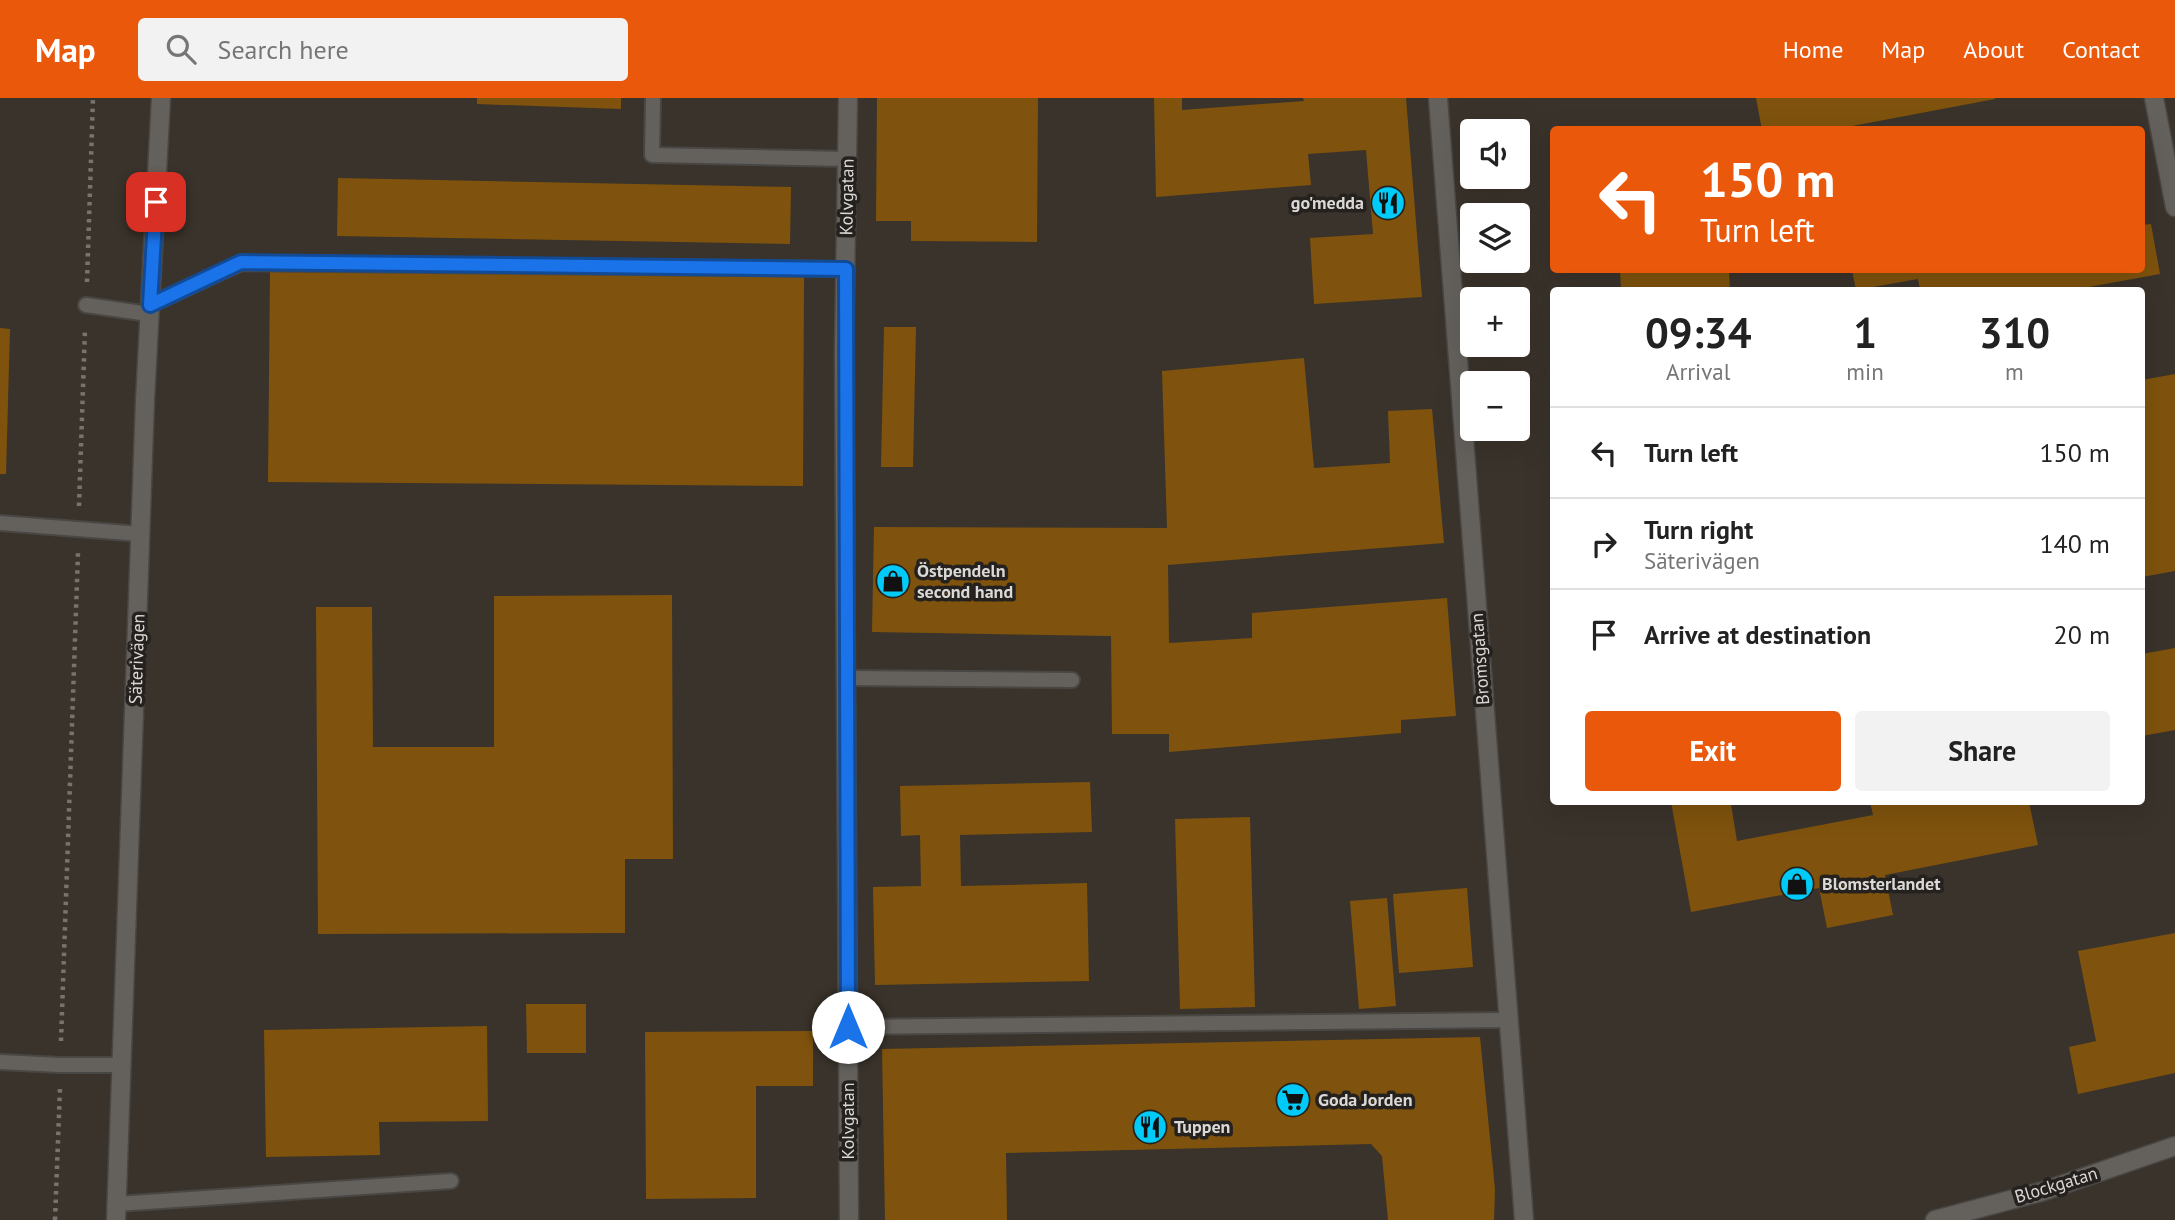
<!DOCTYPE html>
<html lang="en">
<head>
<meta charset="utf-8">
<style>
	:root { --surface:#fff; --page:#f2f2f2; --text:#222; --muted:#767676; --line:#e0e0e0; --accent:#ea580c }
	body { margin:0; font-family:"PT Sans",sans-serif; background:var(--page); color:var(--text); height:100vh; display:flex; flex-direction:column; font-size:26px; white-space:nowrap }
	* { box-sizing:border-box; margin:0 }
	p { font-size:23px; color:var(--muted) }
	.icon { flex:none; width:38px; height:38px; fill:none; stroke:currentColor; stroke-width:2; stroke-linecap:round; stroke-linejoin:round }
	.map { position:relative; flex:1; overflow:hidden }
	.panel { position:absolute; left:1550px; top:189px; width:595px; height:518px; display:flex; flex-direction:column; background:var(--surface); border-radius:7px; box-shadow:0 7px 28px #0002 }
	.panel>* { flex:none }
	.banner { position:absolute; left:1550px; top:28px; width:595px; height:147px; border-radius:7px; box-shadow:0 7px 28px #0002; background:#ea580c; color:#fff; overflow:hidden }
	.tools { position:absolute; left:1460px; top:21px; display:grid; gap:14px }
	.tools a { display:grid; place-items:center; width:70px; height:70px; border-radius:7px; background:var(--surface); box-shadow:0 7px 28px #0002; font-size:35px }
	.pin { position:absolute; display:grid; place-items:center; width:60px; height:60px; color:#fff; margin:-30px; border-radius:14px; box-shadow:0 4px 10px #0006 }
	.me { position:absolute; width:77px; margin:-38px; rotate:0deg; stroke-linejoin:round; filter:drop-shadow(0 0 5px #0008) }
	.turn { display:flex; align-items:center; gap:24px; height:147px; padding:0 35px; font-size:32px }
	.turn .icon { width:91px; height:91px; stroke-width:2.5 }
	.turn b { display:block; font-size:49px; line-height:60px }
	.eta { display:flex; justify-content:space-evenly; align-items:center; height:119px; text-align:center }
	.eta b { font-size:42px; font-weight:800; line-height:49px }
	.cta { display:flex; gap:14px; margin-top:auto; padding:14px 35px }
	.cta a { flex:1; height:80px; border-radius:7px; background:var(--accent); color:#fff; font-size:28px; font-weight:800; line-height:80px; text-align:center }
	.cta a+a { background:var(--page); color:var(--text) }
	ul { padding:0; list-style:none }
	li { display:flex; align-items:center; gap:21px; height:91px; padding:0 35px; border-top:2px solid var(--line) }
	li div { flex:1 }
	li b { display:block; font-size:26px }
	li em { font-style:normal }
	header { display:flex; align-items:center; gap:42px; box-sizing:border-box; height:98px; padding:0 35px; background:var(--accent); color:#fff }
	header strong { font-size:33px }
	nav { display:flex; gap:38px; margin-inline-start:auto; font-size:24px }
	.search { width:490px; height:63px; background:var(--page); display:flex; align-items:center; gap:18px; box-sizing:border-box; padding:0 24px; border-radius:7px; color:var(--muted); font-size:26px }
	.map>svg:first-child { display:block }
</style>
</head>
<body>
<header>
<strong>Map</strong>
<div class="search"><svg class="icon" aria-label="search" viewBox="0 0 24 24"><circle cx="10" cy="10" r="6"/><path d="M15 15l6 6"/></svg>Search here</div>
<nav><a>Home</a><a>Map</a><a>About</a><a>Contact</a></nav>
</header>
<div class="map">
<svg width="2175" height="1122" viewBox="0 0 2175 1122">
	<rect width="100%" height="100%" fill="#2e2b28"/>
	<path fill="#3a332b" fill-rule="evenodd" d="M 0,0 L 2175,0 L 2175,1122 L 0,1122 ZM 1554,32 L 2142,32 L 2142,172 L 1554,172 ZM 1472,33 L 1517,33 L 1517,79 L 1472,79 ZM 1472,117 L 1517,117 L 1517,163 L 1472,163 ZM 1554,192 L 2142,192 L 2142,704 L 1554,704 ZM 1472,201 L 1517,201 L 1517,247 L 1472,247 ZM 1472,285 L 1517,285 L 1517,331 L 1472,331 Z"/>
	<path fill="#7f530d" d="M 477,0 L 621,0 L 621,11 L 477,6 Z
		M 877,0 L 1038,0 L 1037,144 L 911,143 L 911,123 L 876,123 Z
		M 1154,0 L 1182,0 L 1182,12 L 1304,3 L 1303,0 L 1406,0 L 1422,199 L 1314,206 L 1310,140 L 1373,136 L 1366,52 L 1308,56 L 1311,87 L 1156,99 Z
		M 1756,0 L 1995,0 L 1995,1 L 1831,32 L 1762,32 Z
		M 338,80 L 791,89 L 790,146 L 337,138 Z
		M 2151,126 L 2160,176 L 2083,190 L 2084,192 L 1920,192 L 1918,181 L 1856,192 L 1852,172 L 2142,172 L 2142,127 Z
		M 1620,172 L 1729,172 L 1730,192 L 1621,192 Z
		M 270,174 L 804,178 L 803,388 L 268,384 Z
		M 884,229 L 916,229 L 913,369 L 881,369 Z
		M 0,230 L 10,231 L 6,376 L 0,376 Z
		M 1304,260 L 1314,370 L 1390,365 L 1388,313 L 1432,311 L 1444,445 L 1168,467 L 1169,545 L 1252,540 L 1252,515 L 1447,500 L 1456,618 L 1401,622 L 1401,635 L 1169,654 L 1169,636 L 1112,636 L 1111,538 L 872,534 L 874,429 L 1167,430 L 1162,273 Z
		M 2175,276 L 2175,473 L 2142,479 L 2142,282 Z
		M 672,497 L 673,761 L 625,761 L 625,835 L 318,836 L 316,509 L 372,509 L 373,649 L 494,649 L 494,498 Z
		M 2175,550 L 2175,632 L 2142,638 L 2142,556 Z
		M 1090,684 L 1092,734 L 960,737 L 961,788 L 1087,785 L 1089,883 L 875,887 L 873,789 L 921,788 L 920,737 L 901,738 L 900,688 Z
		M 1671,704 L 1738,704 L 1731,706 L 1737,743 L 1873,717 L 1870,704 L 2029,704 L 2038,747 L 1885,777 L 1893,817 L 1827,830 L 1819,790 L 1691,814 Z
		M 1250,719 L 1255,909 L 1180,911 L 1175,721 Z
		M 1467,790 L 1473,869 L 1399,875 L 1393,796 Z
		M 1387,800 L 1396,908 L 1359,911 L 1350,803 Z
		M 2175,835 L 2175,975 L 2078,996 L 2069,949 L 2096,943 L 2078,853 Z
		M 526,906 L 586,906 L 586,955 L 527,955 Z
		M 487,928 L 488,1023 L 379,1024 L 380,1057 L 266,1059 L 264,932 Z
		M 813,933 L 813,988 L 756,988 L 756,1100 L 646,1101 L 645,934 Z
		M 1480,939 L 1495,1091 L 1494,1122 L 1388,1122 L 1382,1058 L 1371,1046 L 1006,1055 L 1007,1122 L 885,1122 L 882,951 Z"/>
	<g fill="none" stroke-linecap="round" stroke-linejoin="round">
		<g stroke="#494744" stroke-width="18">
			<path id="service" d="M 653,0 L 652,57 L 847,61
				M 86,207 L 149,216
				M 150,207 L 241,165 L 846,171
				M 0,425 L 141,436
				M 846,580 L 1072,582
				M 848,929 L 1507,922
				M 0,964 L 60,967 L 122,967
				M 117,1106 L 451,1083"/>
		</g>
		<g stroke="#494744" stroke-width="21">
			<path id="minor" d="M 848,0 L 844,254 L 849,1122
				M 1438,0 L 1524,1122
				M 2154,0 L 2175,109
				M 116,1122 L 145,302 L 161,0
				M 1935,1122 L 2044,1093 L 2175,1048"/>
		</g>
		<path stroke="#767471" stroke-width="4.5" stroke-dasharray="3.5 5" stroke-linecap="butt" d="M 87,184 L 93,0
			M 79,408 L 85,231
			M 61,943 L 78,455
			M 55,1122 L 60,990"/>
		<use href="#service" stroke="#64615d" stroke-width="14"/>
		<use href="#minor" stroke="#64615d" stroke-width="18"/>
	</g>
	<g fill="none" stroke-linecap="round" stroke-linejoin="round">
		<g stroke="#114b97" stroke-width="18">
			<path id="route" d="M 156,104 L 150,207 L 241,164 L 846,171 L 848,929"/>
		</g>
		<use href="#route" stroke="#1a73e8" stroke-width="12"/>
	</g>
	<defs>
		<g id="restaurant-disc" transform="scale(1.75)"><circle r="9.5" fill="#00cbf8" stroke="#24211e"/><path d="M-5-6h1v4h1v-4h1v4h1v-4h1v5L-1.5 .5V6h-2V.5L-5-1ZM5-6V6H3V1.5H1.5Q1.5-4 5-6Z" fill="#111"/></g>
		<g id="shop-disc" transform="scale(1.75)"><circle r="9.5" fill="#00cbf8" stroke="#24211e"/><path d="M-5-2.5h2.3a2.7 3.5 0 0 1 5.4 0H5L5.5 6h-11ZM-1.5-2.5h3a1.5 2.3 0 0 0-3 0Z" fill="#111"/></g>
		<g id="supermarket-disc" transform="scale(1.75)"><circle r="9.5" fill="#00cbf8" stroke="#24211e"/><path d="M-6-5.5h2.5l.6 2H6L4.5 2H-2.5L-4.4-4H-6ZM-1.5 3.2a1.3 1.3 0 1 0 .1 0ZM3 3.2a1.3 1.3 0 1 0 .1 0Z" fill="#111"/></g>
	</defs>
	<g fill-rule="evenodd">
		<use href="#restaurant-disc" x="1388" y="105"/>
		<use href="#shop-disc" x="893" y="483"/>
		<use href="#shop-disc" x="1797" y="786"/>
		<use href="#supermarket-disc" x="1293" y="1002"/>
		<use href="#restaurant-disc" x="1150" y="1029"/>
	</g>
	<g text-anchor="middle" stroke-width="7" stroke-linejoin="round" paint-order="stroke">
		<g font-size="18" fill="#dbd9d7" stroke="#24211e">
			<text transform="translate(847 99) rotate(-89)" y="6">Kolvgatan</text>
			<text transform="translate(137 561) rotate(-88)" y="6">Säterivägen</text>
			<text transform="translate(1480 561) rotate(-94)" y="6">Bromsgatan</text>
			<text transform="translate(848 1023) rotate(-90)" y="6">Kolvgatan</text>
			<text transform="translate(2056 1087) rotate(-17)" y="6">Blockgatan</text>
		</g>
		<g font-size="18" font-weight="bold" fill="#dbd9d7" stroke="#24211e" text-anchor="start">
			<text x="1364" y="111" text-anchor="end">go'medda</text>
			<text x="917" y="479">Östpendeln<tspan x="917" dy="21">second hand</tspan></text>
			<text x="1822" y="792">Blomsterlandet</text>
			<text x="1318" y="1008">Goda Jorden</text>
			<text x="1174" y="1035">Tuppen</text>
		</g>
	</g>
</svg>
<div class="tools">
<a><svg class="icon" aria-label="sound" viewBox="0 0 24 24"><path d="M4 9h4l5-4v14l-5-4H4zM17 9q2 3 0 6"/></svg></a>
<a><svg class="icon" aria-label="layers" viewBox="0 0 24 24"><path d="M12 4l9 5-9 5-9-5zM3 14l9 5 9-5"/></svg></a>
<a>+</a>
<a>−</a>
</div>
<div class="pin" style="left:156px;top:104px;background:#d93025"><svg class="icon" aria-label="arrive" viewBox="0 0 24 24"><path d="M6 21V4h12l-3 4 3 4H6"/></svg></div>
<svg class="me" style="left:848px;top:929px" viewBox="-20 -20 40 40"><circle r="19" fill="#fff"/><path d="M0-13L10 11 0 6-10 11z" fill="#1a73e8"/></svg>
<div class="banner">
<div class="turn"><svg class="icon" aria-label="left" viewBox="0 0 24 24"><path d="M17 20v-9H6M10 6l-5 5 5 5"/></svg><div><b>150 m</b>Turn left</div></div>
</div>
<section class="panel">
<div class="eta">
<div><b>09:34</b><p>Arrival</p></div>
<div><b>1</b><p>min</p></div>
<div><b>310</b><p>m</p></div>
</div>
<ul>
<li><svg class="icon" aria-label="left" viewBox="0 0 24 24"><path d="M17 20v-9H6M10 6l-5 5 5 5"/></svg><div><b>Turn left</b></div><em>150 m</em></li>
<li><svg class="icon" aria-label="right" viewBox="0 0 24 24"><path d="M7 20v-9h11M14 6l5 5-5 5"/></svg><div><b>Turn right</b><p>Säterivägen</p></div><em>140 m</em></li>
<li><svg class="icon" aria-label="arrive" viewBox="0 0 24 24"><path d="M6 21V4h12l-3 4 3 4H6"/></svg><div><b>Arrive at destination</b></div><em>20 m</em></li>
</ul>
<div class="cta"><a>Exit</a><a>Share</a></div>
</section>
</div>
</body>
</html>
